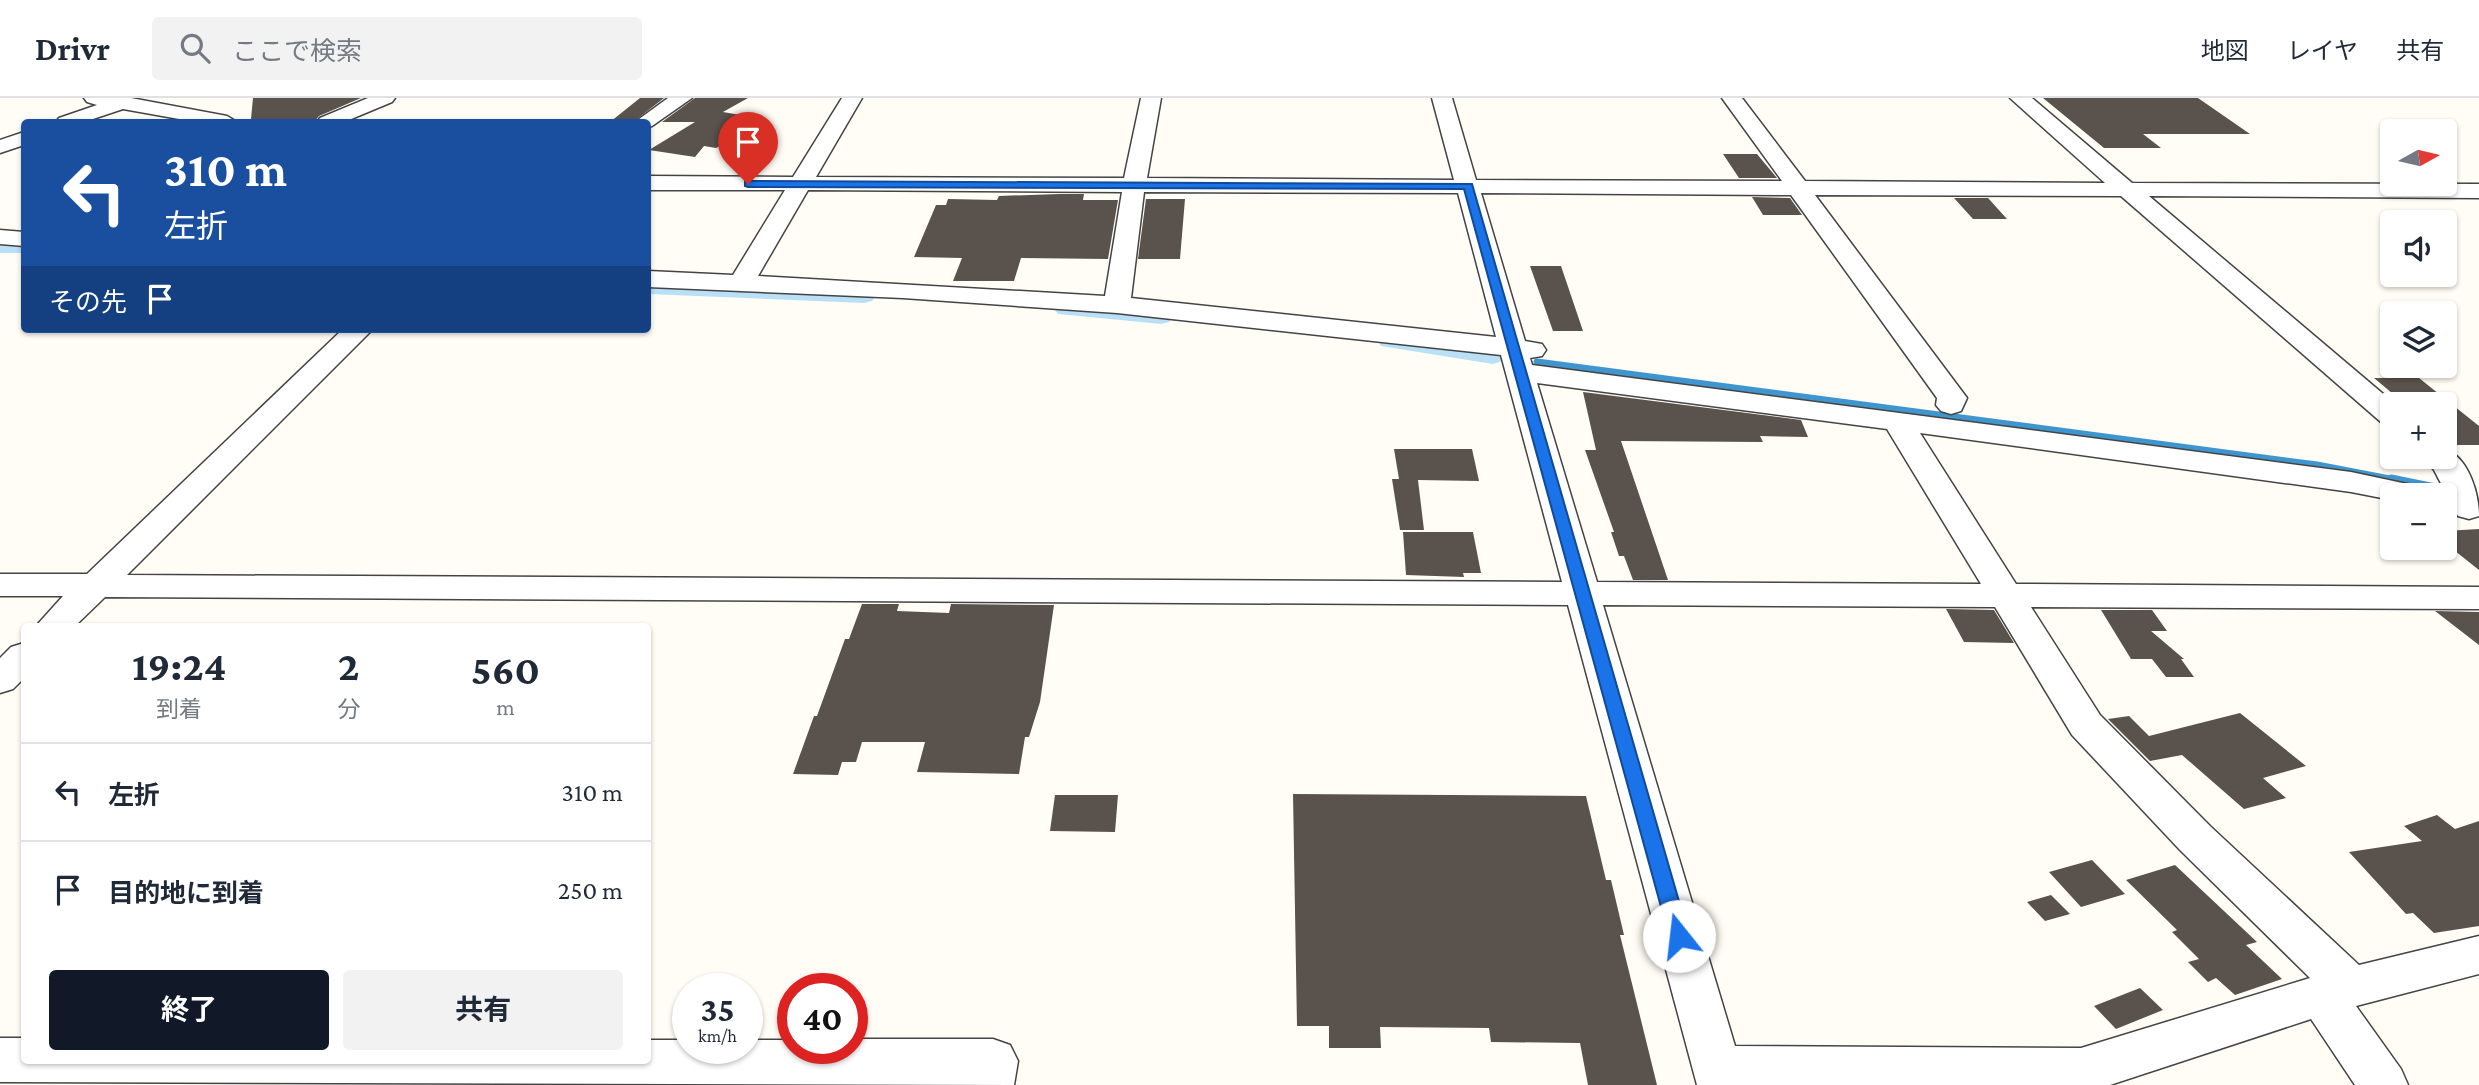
<!DOCTYPE html>
<html lang="ja">
<head>
<meta charset="utf-8">
<style>
	:root { --surface:#fff; --page:#f2f2f3; --text:#1f2937; --muted:#747a83; --line:#e0e1e3; --accent:#111827 }
	body { margin:0; font-family:"Crimson Pro","Noto Sans JP",serif; background:var(--page); color:var(--text); height:100vh; display:flex; flex-direction:column; font-size:26px; white-space:nowrap }
	* { box-sizing:border-box; margin:0 }
	p { font-size:23px; color:var(--muted) }
	.icon { flex:none; width:38px; height:38px; fill:none; stroke:currentColor; stroke-width:2; stroke-linecap:round; stroke-linejoin:round }
	.map { position:relative; flex:1; overflow:hidden }
	.panel { position:absolute; left:21px; top:525px; width:630px; height:441px; display:flex; flex-direction:column; background:var(--surface); border-radius:7px; box-shadow:0 2px 5px #0004 }
	.panel>* { flex:none }
	.guide { position:absolute; left:21px; top:21px; width:630px; height:214px; border-radius:7px; box-shadow:0 2px 5px #0004; background:#1a4fa0; color:#fff; overflow:hidden }
	.needle { width:46px; rotate:82deg }
	.fabs { position:absolute; left:2380px; top:21px; display:grid; gap:14px }
	.fabs a { display:grid; place-items:center; width:77px; height:77px; border-radius:7px; background:var(--surface); box-shadow:0 2px 5px #0004; font-size:35px }
	.speed { position:absolute; left:672px; top:875px; display:flex; gap:14px; font-size:35px; font-weight:700; text-align:center }
	.speed>* { display:grid; place-content:center; width:91px; height:91px; border-radius:50%; background:var(--surface); box-shadow:0 2px 5px #0004; line-height:1 }
	.speed small { font-size:18px; font-weight:400 }
	.speed .limit { border:10px solid #d22; background:#fff; color:#111 }
	.pin { position:absolute; display:grid; place-items:center; width:60px; height:60px; color:#fff; margin:-72px -30px; border-radius:50% 50% 50% 0; rotate:-45deg; box-shadow:0 0 7px #0007 }
	.pin .icon { rotate:45deg }
	.me { position:absolute; width:77px; margin:-38px; rotate:344deg; stroke-linejoin:round; filter:drop-shadow(0 0 5px #0008) }
	.turn { display:flex; align-items:center; gap:24px; height:147px; padding:0 28px; font-size:32px }
	.turn .icon { width:91px; height:91px; stroke-width:2.5 }
	.turn b { display:block; font-size:49px; line-height:60px }
	.then { display:flex; align-items:center; height:66px; padding:0 28px; background:#0003; gap:14px; font-size:26px }
	.eta { display:flex; justify-content:space-evenly; align-items:center; height:119px; text-align:center }
	.eta b { font-size:42px; font-weight:700; line-height:49px }
	.primary-button { display:flex; gap:14px; margin-top:auto; padding:14px 28px }
	.primary-button a { flex:1; height:80px; border-radius:7px; background:var(--accent); color:#fff; font-size:28px; font-weight:700; line-height:80px; text-align:center }
	.primary-button a+a { background:var(--page); color:var(--text) }
	ul { padding:0; list-style:none }
	li { display:flex; align-items:center; gap:21px; height:98px; padding:0 28px; border-top:2px solid var(--line) }
	li div { flex:1 }
	li b { display:block; font-size:26px }
	li em { font-style:normal }
	header { display:flex; align-items:center; gap:42px; box-sizing:border-box; height:98px; padding:0 35px; background:var(--surface); border-bottom:2px solid var(--line) }
	header strong { font-size:33px }
	nav { display:flex; gap:38px; margin-inline-start:auto; font-size:24px }
	.search { width:490px; height:63px; background:var(--page); display:flex; align-items:center; gap:18px; box-sizing:border-box; padding:0 24px; border-radius:7px; color:var(--muted); font-size:26px }
	.map>svg:first-child { display:block }
</style>
</head>
<body>
<header>
<strong>Drivr</strong>
<div class="search"><svg class="icon" aria-label="search" viewBox="0 0 24 24"><circle cx="10" cy="10" r="6"/><path d="M15 15l6 6"/></svg>ここで検索</div>
<nav><a>地図</a><a>レイヤ</a><a>共有</a></nav>
</header>
<div class="map">
<svg width="2479" height="987" viewBox="0 0 2479 987">
	<rect width="100%" height="100%" fill="#fffdf5"/>
	<g fill="none" stroke-linecap="round" stroke-linejoin="round">
		<path stroke="#3f96cf" stroke-width="7" d="M 1537,264 L 2317,367 L 2400,383"/>
		<path stroke="#3f96cf" stroke-width="9" d="M 2391,381 L 2435,390"/>
		<path fill="#b9e0f7" fill-rule="evenodd" d="M 0,141 L 24,143 L 24,155 L 0,155 Z
			M 648,182 L 864,191 L 872,193 L 876,198 L 872,203 L 864,205 L 648,196 Z
			M 1066,204 L 1161,212 L 1169,214 L 1173,219 L 1169,224 L 1161,226 L 1058,216 L 1054,211 L 1058,206 Z
			M 1390,236 L 1493,250 L 1502,253 L 1506,258 L 1502,263 L 1493,266 L 1381,248 L 1378,243 L 1381,238 Z"/>
	</g>
	<path fill="#5a524d" d="M 253,0 L 361,0 L 319,18 L 314,24 L 271,24 L 251,21 Z
		M 640,0 L 664,0 L 633,24 L 610,24 Z
		M 695,0 L 748,0 L 723,14 L 768,22 L 716,50 L 704,48 L 695,59 L 649,52 L 695,24 L 662,24 Z
		M 2043,0 L 2198,0 L 2250,36 L 2143,36 L 2161,50 L 2104,50 Z
		M 1723,56 L 1757,56 L 1777,80 L 1739,80 Z
		M 1059,96 L 1084,96 L 1083,102 L 1118,102 L 1108,161 L 1021,160 L 1014,183 L 953,183 L 962,160 L 914,159 L 936,107 L 946,107 L 948,101 L 997,102 L 999,98 Z
		M 1752,99 L 1790,100 L 1802,117 L 1763,117 Z
		M 1954,100 L 1988,100 L 2007,121 L 1973,121 Z
		M 1146,101 L 1185,101 L 1180,161 L 1138,161 Z
		M 1530,168 L 1561,168 L 1583,233 L 1553,233 Z
		M 2374,280 L 2419,280 L 2479,328 L 2479,347 L 2454,347 L 2445,340 L 2445,306 L 2405,306 Z
		M 1583,294 L 1801,322 L 1808,339 L 1760,338 L 1763,344 L 1621,343 L 1668,482 L 1633,482 L 1624,458 L 1619,458 L 1611,434 L 1614,434 L 1585,352 L 1596,352 Z
		M 1394,351 L 1472,351 L 1479,383 L 1418,382 L 1424,432 L 1400,432 L 1392,381 L 1399,381 Z
		M 2479,431 L 2479,472 L 2445,445 L 2445,433 Z
		M 1403,434 L 1473,434 L 1481,475 L 1463,475 L 1464,479 L 1406,477 Z
		M 862,506 L 899,506 L 897,513 L 949,515 L 951,506 L 1054,507 L 1040,604 L 1029,639 L 1025,639 L 1019,676 L 917,674 L 925,644 L 862,644 L 856,664 L 842,664 L 838,677 L 793,676 L 814,618 L 817,618 L 845,541 L 849,541 Z
		M 1946,511 L 1994,512 L 2014,545 L 1964,544 Z
		M 2101,512 L 2152,512 L 2167,533 L 2151,533 L 2184,561 L 2181,561 L 2194,579 L 2166,579 L 2152,561 L 2131,561 Z
		M 2435,513 L 2479,514 L 2479,547 Z
		M 2240,615 L 2306,668 L 2263,680 L 2286,700 L 2244,711 L 2182,657 L 2150,663 L 2108,621 L 2129,618 L 2149,638 Z
		M 1293,696 L 1586,698 L 1606,782 L 1611,782 L 1624,837 L 1620,837 L 1657,987 L 1588,987 L 1580,945 L 1491,944 L 1489,930 L 1380,929 L 1381,950 L 1329,950 L 1329,928 L 1297,928 Z
		M 1055,697 L 1118,697 L 1115,734 L 1050,733 Z
		M 2437,717 L 2455,731 L 2479,723 L 2479,828 L 2434,835 L 2413,815 L 2406,816 L 2349,754 L 2422,743 L 2404,728 Z
		M 2092,762 L 2125,796 L 2081,809 L 2049,774 Z
		M 2175,767 L 2257,844 L 2246,847 L 2282,881 L 2235,897 L 2216,880 L 2208,884 L 2188,864 L 2199,861 L 2172,834 L 2177,832 L 2126,782 Z
		M 2051,797 L 2070,816 L 2045,823 L 2027,804 Z
		M 2140,890 L 2163,912 L 2116,931 L 2094,908 Z"/>
	<g fill="none" stroke-linecap="round" stroke-linejoin="round">
		<g stroke="#444" stroke-width="3">
			<path id="minor" d="M 84,0 L 131,0 L 227,18 L 237,24 L 196,24 L 123,11 L 84,24 L 56,24 L 59,20 L 97,7 L 87,4 Z
				M 368,0 L 395,0 L 392,4 L 344,24 L 317,24 L 320,20 Z
				M 668,0 L 692,0 L 652,28 L 648,30 L 648,24 L 635,24 Z
				M 842,0 L 862,0 L 816,79 L 1124,80 L 1141,0 L 1161,0 L 1147,80 L 1454,82 L 1432,0 L 1452,0 L 1476,82 L 1782,83 L 1722,0 L 1742,0 L 1805,83 L 2105,85 L 2010,0 L 2032,0 L 2132,85 L 2479,86 L 2479,100 L 2149,98 L 2395,306 L 2392,306 L 2392,328 L 2382,325 L 2121,98 L 1815,97 L 1967,300 L 1961,313 L 1951,316 L 1941,313 L 1936,307 L 1937,300 L 1791,97 L 1481,95 L 1525,243 L 1542,246 L 1546,252 L 1542,258 L 1530,260 L 1532,267 L 2351,374 L 2426,390 L 2431,397 L 2392,397 L 2392,402 L 2351,394 L 1920,335 L 2016,486 L 2479,489 L 2479,511 L 2031,509 L 2100,617 L 2210,728 L 2359,867 L 2479,838 L 2479,876 L 2356,908 L 2401,971 L 2408,987 L 2355,987 L 2311,921 L 2110,987 L 1697,987 L 1568,507 L 105,499 L 75,528 L 36,528 L 63,498 L 0,498 L 0,476 L 87,476 L 343,231 L 373,231 L 127,477 L 1562,484 L 1501,257 L 1117,215 L 903,200 L 648,189 L 648,173 L 733,177 L 785,92 L 648,92 L 648,78 L 793,79 ZM 808,92 L 1122,94 L 1105,198 L 758,178 ZM 1144,94 L 1458,95 L 1496,239 L 1131,200 ZM 1537,285 L 1887,331 L 1981,486 L 1597,484 ZM 1603,507 L 1995,509 L 2072,637 L 2180,752 L 2310,880 L 2081,950 L 1735,948 Z
				M 24,34 L 24,47 L 0,55 L 0,42 Z
				M 0,132 L 24,134 L 24,148 L 0,146 Z
				M 2445,351 C 2469,360 2479,396 2479,418 L 2469,421 L 2458,418 L 2434,372 L 2423,359 L 2445,359 Z
				M 24,545 L 24,580 L 13,591 L 0,595 L 0,560 L 11,549 Z
				M 0,940 L 24,940 L 24,962 L 648,962 L 648,942 L 688,942 L 688,950 L 747,950 L 747,942 L 793,942 L 793,950 L 852,950 L 852,941 L 993,941 L 1010,947 L 1018,963 L 1014,987 L 0,984 Z"/>
		</g>
		<use href="#minor" fill="#fff" fill-rule="evenodd"/>
	</g>
	<path fill="#1a73e8" stroke="#114b97" stroke-width="2" d="M 745,83 L 1472,86 L 1689,838 L 1686,844 L 1679,847 L 1672,844 L 1669,838 L 1464,91 L 748,89 L 745,88 Z"/>
</svg>
<div class="fabs">
<a><svg class="needle" viewBox="-14 -14 28 28"><path d="M0-13l5 13h-10z" fill="#e53935"/><path d="M0 13l5-13h-10z" fill="#747a83"/></svg></a>
<a><svg class="icon" aria-label="sound" viewBox="0 0 24 24"><path d="M4 9h4l5-4v14l-5-4H4zM17 9q2 3 0 6"/></svg></a>
<a><svg class="icon" aria-label="layers" viewBox="0 0 24 24"><path d="M12 4l9 5-9 5-9-5zM3 14l9 5 9-5"/></svg></a>
<a>+</a>
<a>−</a>
</div>
<div class="speed"><div>35<small>km/h</small></div><div class="limit">40</div></div>
<div class="pin" style="left:748px;top:86px;background:#d93025"><svg class="icon" aria-label="arrive" viewBox="0 0 24 24"><path d="M6 21V4h12l-3 4 3 4H6"/></svg></div>
<svg class="me" style="left:1679px;top:838px" viewBox="-20 -20 40 40"><circle r="19" fill="#fff"/><path d="M0-13L10 11 0 6-10 11z" fill="#1a73e8"/></svg>
<div class="guide">
<div class="turn"><svg class="icon" aria-label="left" viewBox="0 0 24 24"><path d="M17 20v-9H6M10 6l-5 5 5 5"/></svg><div><b>310 m</b>左折</div></div>
<div class="then">その先<svg class="icon" aria-label="arrive" viewBox="0 0 24 24"><path d="M6 21V4h12l-3 4 3 4H6"/></svg></div>
</div>
<section class="panel">
<div class="eta">
<div><b>19:24</b><p>到着</p></div>
<div><b>2</b><p>分</p></div>
<div><b>560</b><p>m</p></div>
</div>
<ul>
<li><svg class="icon" aria-label="left" viewBox="0 0 24 24"><path d="M17 20v-9H6M10 6l-5 5 5 5"/></svg><div><b>左折</b></div><em>310 m</em></li>
<li><svg class="icon" aria-label="arrive" viewBox="0 0 24 24"><path d="M6 21V4h12l-3 4 3 4H6"/></svg><div><b>目的地に到着</b></div><em>250 m</em></li>
</ul>
<div class="primary-button"><a>終了</a><a>共有</a></div>
</section>
</div>
</body>
</html>
